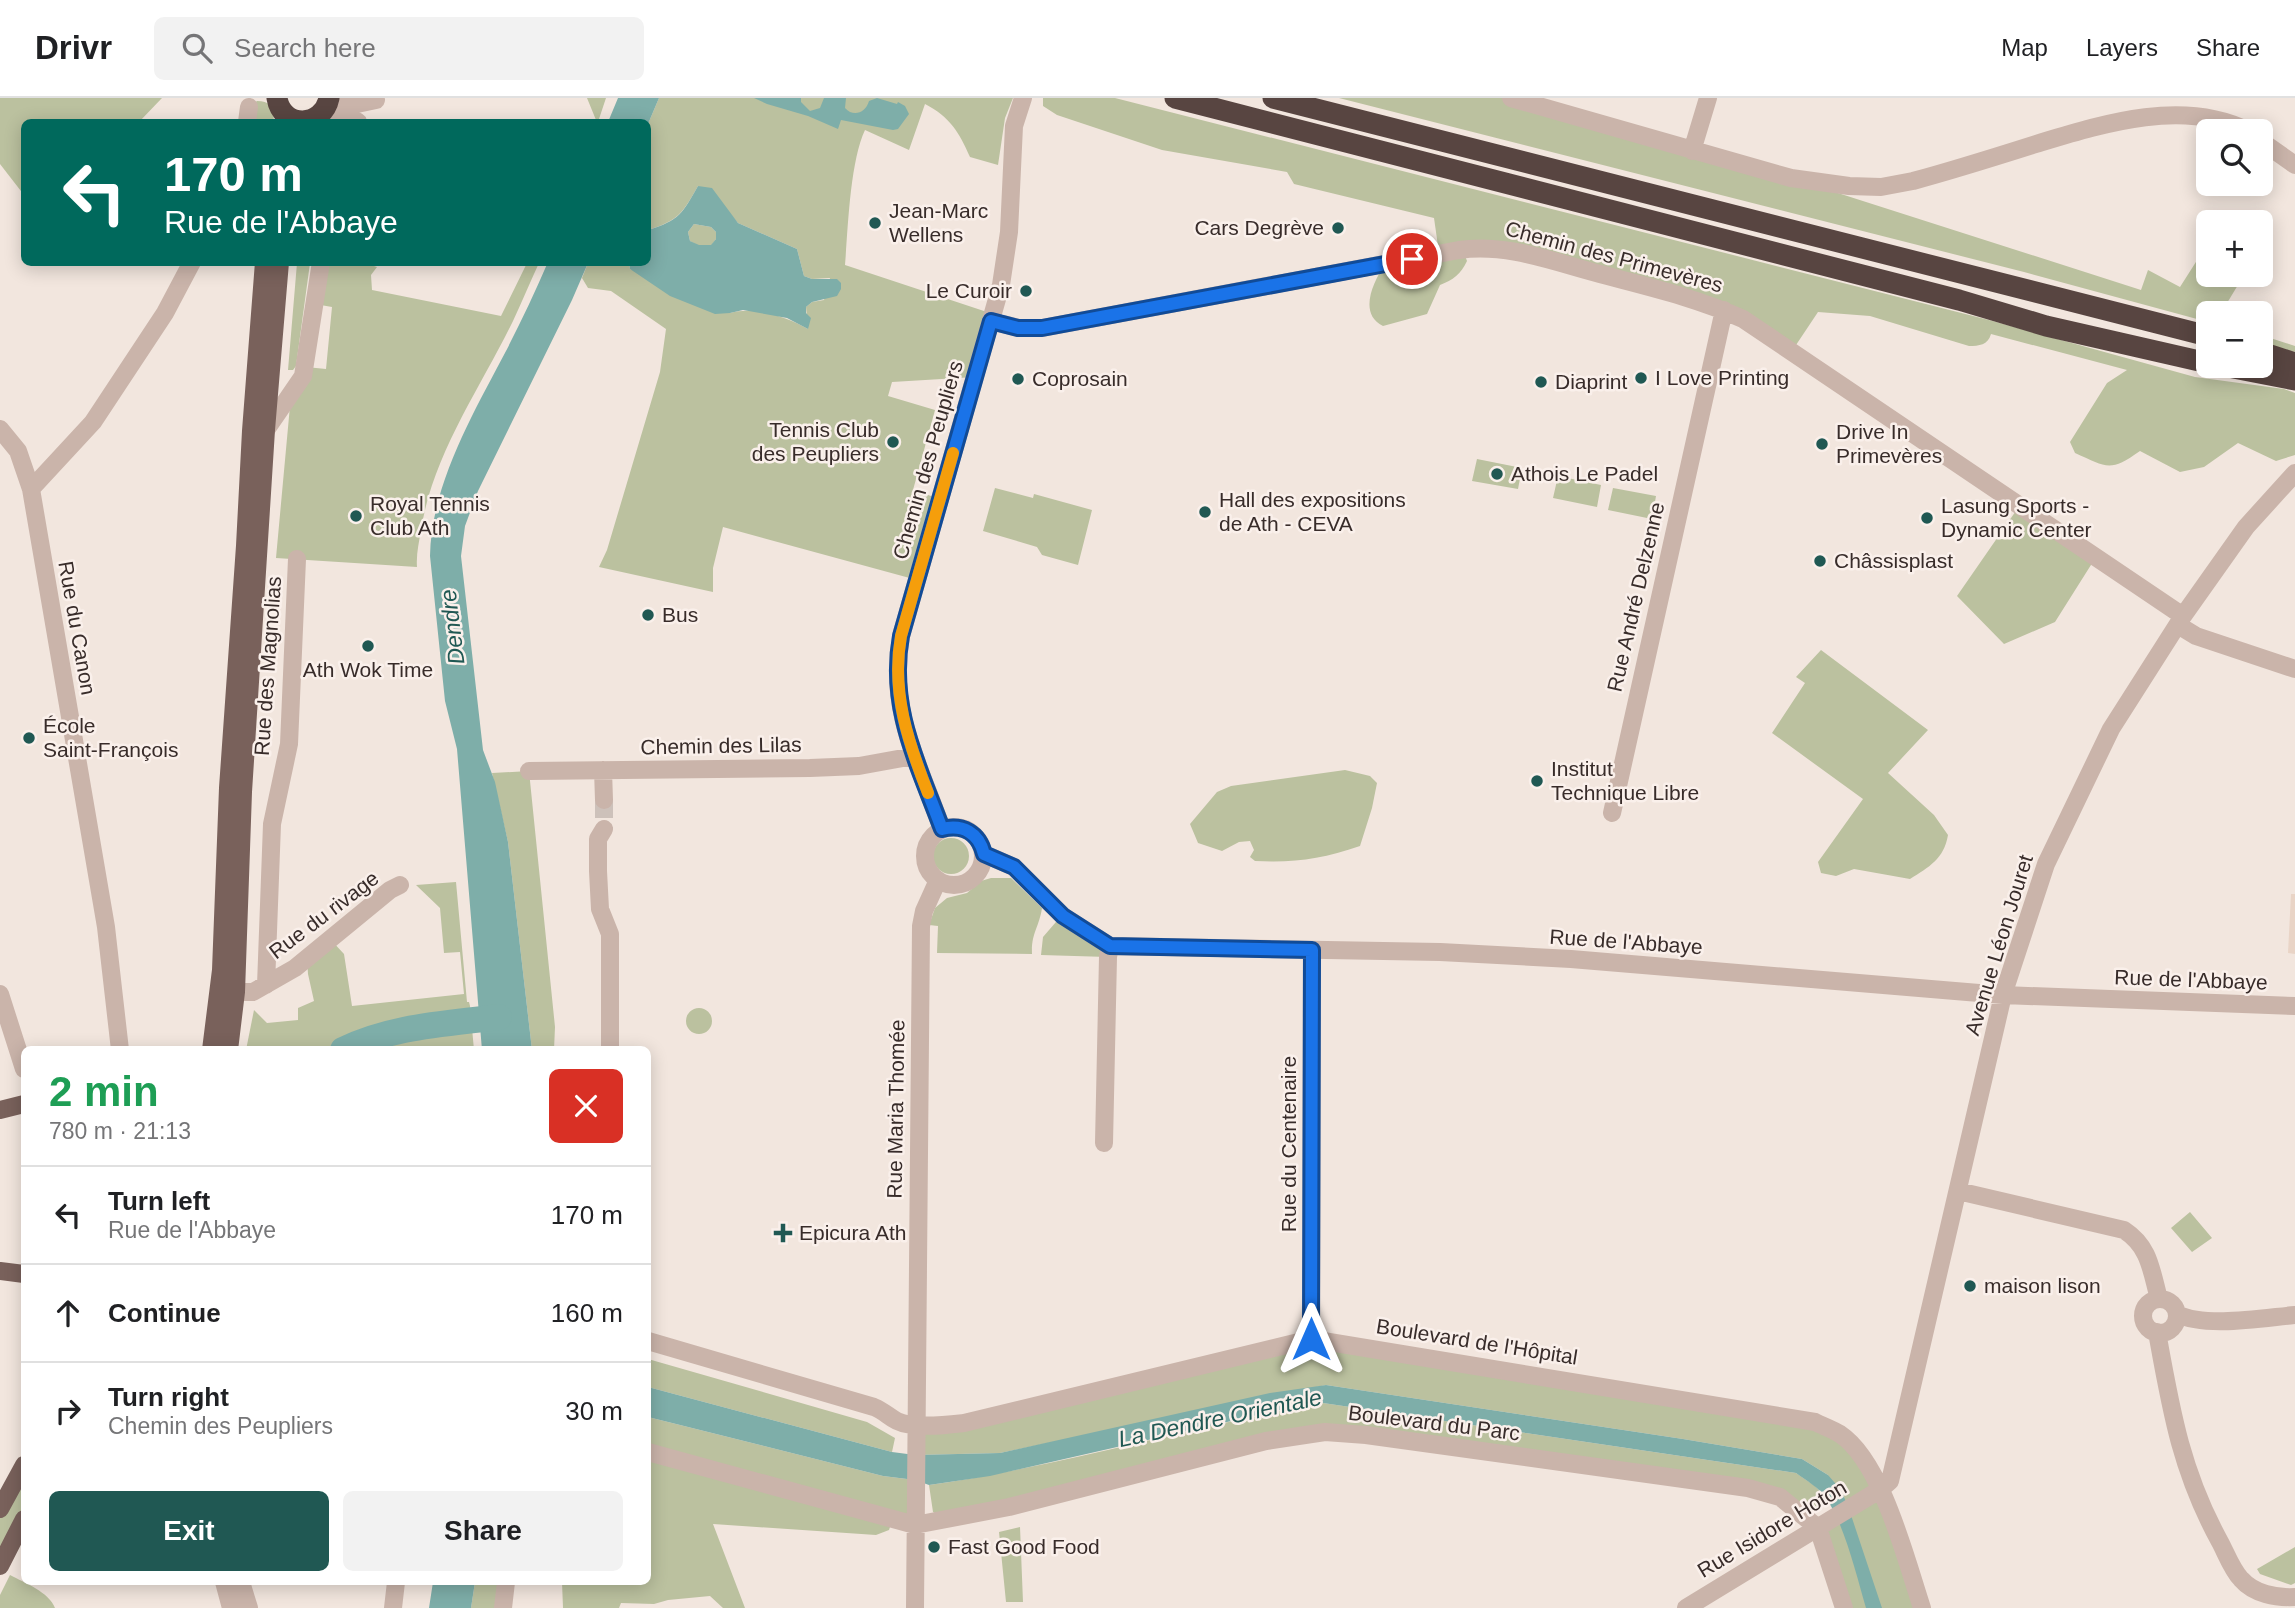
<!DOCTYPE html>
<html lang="en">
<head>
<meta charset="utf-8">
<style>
	:root { --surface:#fff; --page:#f2f2f2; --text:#202124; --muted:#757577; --line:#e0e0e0; --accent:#205853 }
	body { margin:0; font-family:Arial,sans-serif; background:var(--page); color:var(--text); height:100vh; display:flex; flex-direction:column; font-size:26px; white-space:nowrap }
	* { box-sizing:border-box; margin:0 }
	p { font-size:23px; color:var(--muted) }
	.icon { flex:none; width:38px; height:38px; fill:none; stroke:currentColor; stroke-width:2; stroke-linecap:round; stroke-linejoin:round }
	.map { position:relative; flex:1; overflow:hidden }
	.sheet { position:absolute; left:21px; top:948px; width:630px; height:539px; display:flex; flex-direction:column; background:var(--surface); border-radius:10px; box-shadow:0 4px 18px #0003 }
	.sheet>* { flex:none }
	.guide { position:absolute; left:21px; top:21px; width:630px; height:147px; border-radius:10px; box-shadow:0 4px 18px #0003; background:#00695c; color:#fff; overflow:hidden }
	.buttons { position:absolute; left:2196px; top:21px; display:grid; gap:14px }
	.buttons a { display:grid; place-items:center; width:77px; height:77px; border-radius:10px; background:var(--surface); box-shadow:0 4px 18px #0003; font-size:35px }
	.pin { position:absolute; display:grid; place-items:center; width:60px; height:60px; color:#fff; margin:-30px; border:4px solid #fff; border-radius:50%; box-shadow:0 2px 7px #0007 }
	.me { position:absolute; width:77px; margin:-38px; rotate:0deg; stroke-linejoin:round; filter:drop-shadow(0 0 5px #0008) }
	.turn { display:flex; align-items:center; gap:24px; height:147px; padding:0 28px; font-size:32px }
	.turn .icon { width:91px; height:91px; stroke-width:2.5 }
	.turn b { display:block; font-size:49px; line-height:60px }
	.round { display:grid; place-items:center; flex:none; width:74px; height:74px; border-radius:10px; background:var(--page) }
	.overview { display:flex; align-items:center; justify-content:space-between; height:119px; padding:0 28px }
	h1 { font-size:42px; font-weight:700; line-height:52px; color:#1e9e55 }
	.primary-button { display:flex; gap:14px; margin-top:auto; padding:14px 28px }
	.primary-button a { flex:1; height:80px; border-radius:10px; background:var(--accent); color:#fff; font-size:28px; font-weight:700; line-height:80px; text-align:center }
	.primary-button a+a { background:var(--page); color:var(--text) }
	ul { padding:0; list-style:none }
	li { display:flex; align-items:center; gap:21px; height:98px; padding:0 28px; border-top:2px solid var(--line) }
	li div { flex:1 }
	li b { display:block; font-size:26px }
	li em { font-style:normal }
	header { display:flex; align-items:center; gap:42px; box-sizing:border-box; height:98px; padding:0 35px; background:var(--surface); border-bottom:2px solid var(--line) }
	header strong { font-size:33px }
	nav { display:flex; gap:38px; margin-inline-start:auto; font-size:24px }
	.search { width:490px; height:63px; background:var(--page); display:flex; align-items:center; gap:18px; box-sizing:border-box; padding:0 24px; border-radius:10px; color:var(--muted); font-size:26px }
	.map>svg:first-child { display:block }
</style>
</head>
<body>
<header>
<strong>Drivr</strong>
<div class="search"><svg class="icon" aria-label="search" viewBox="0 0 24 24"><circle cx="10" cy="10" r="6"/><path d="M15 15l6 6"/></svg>Search here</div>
<nav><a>Map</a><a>Layers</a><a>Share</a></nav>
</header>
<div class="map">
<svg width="2295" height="1510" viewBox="0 0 2295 1510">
	<rect width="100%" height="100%" fill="#f2e6de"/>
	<path fill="#bbc19f" d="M 0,0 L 162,0 L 139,24 L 24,24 L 24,97 L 0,66 Z
		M 587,0 L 606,0 L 598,24 L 595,24 L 596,22 Z
		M 659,0 L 1013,0 L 1005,20 L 998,67 L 970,59 C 959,34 950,19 925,6 L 909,52 L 865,32 C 850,64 848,130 845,167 L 993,216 L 975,279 L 892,284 L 888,298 L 935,312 L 913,392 L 940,401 L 917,482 L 723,429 L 713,470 L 713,494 L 599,469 L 607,452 L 660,274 L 666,231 L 611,193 L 588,190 L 582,180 L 588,165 L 629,165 L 630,171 L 730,215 C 756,208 786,219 808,231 L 806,209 L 812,204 L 824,202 L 830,180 L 812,181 L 804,178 L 797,151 L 738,125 L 718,102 L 698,88 C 682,116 679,122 648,132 L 648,26 Z
		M 1043,0 L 1115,0 L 1989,222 L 2195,279 L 2284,291 L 2295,295 L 2295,357 L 2276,363 L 2238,345 L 2204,369 L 2180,374 L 2140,353 C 2109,375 2107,369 2075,355 L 2070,344 L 2107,285 L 2127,272 L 1991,236 C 1988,247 1979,248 1969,248 L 1870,218 L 1818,214 L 1792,253 L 1763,233 L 1524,156 L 1464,155 L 1467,163 C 1461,176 1453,182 1440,187 L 1427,216 L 1383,228 C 1358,216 1373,184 1385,166 L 1439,155 L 1434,120 L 1294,86 L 1287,74 L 1162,52 L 1057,17 L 1043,8 Z
		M 1339,0 L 1511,0 L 1791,80 L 2141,192 L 2148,172 L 2180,189 L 2208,145 L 2208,177 L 2244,177 L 2221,215 L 2208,215 L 2208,224 L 2024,174 Z
		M 257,3 C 272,3 276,12 273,24 L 247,24 L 249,9 Z
		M 694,126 L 711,129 L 716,134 L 716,141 L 711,148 L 699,148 L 690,143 L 688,134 Z
		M 297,165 L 310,165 L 296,268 L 293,272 L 288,272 Z
		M 321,165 L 365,165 L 377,169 L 371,177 L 372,192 L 501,218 L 527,165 L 539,165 C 530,184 522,204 513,223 C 480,291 433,356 421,432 C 419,444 416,457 417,469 L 276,460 L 291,297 L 306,269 L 326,271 L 332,209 L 315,206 Z
		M 2261,237 L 2295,248 L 2295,254 L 2261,246 Z
		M 1477,361 L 1522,370 L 1518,391 L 1472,383 Z
		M 1558,378 L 1601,387 L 1597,409 L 1553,400 Z
		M 995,390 L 1033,400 L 1034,396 L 1092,412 L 1078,467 L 1042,457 L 1037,449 L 983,433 Z
		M 1613,390 L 1656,398 L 1652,421 L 1608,412 Z
		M 2020,407 L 2096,459 L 2055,524 L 2004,546 L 1957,498 Z
		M 1821,552 L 1928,632 L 1888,675 L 1934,717 L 1948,737 C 1944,761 1929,769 1910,781 L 1854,771 L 1836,778 L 1821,775 L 1818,764 L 1863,701 L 1772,635 L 1805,585 L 1796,579 Z
		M 1345,672 L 1370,678 L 1377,685 L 1372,710 L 1360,748 C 1322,761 1295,765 1255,763 L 1250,759 L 1254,752 L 1250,743 L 1239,744 L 1222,753 L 1198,745 L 1190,726 L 1217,694 L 1231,688 Z
		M 529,673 L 555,929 L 554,952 L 532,952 L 508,744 L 492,675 Z
		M933 758a18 18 0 1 1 36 0a18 18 0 1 1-36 0Z
		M 991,780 L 1011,780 L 1042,810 C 1039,830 1031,835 1032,856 L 937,855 L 938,828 L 929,827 L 935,810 L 947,800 L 967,795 L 981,783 Z
		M 456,784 L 467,904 L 469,904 L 470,908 L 474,952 L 246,952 L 254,912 L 267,925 L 298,922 L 298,910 L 314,903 L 308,876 L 307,861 L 331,842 L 344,856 L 352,908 L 464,896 L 460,854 L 444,855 L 440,810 L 416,787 Z
		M 1062,817 L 1108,859 L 1041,857 L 1043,839 Z
		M686 923a13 13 0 1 1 26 0a13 13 0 1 1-26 0Z
		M 2190,1114 L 2212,1140 L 2192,1154 L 2171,1130 Z
		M 1284,1246 L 1815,1324 L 1865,1362 L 1922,1510 L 1844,1510 L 1818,1430 L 1837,1418 L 1828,1377 L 1802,1361 L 1683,1341 L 1326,1287 L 1000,1355 L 915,1357 L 916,1327 Z
		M 648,1261 L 867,1324 L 895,1340 L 892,1354 L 648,1289 Z
		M 1323,1305 L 1796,1375 L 1815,1388 L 1826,1400 L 1810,1418 L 1784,1395 L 1325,1329 L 940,1418 L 933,1414 L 929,1387 C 1062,1368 1191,1328 1323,1305 Z
		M 648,1319 L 883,1378 L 915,1382 L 915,1425 L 891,1426 L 889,1432 L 876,1437 L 713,1426 L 745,1510 L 723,1510 L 710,1498 L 668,1502 L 654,1506 L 621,1505 L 619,1510 L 563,1510 L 562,1484 L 648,1484 Z
		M 24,1375 L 24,1410 L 0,1455 L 0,1419 Z
		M 1020,1429 L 1023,1504 L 1006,1504 L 999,1434 Z
		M 2295,1449 L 2295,1485 L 2291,1487 L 2260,1476 L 2257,1471 Z
		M 10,1477 C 25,1485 49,1494 55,1510 L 0,1510 L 0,1497 Z
		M 475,1484 L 506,1484 L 503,1510 L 471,1510 Z"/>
	<path fill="#e9d4c6" d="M 2291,796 L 2295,796 L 2295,856 L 2288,855 Z"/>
	<path fill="#7eaea9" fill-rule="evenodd" d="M 618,0 L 659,0 L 648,26 L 648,24 L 608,24 Z
		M 754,0 L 801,0 L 801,4 L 810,13 L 820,10 L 824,0 L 846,0 L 845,10 C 854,20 866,14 869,3 L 877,0 L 897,6 L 898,4 L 905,8 L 909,16 L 898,31 L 893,32 L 841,22 L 838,31 L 808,18 L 767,6 Z
		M 698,88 L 712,90 L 738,125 L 797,151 L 804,178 L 812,181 L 837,181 L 841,185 L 841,191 L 837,198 L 812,204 L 806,209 L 806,215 L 811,220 L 808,231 L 787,220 L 743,212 L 730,215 L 715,216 L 670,198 L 630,171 L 629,165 L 648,164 L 648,132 C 680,122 682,116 698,88 ZM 694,126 L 711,129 L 716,134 L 716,141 L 711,147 L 699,147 L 690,143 L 688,134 Z
		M 548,164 L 588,165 L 572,202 L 478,393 L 465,428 L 461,458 L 483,652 L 495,684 L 508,744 L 532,952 L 482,952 L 457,651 L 445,603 L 430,458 C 431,387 474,314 506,253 C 521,224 535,194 548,164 Z
		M 1326,1287 L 1683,1341 L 1802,1361 L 1828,1377 L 1841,1392 L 1849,1411 L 1882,1510 L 1866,1510 C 1857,1479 1844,1425 1826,1400 C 1818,1389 1807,1383 1796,1375 L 1323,1305 L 1275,1313 L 990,1378 L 929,1387 L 915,1382 L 883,1378 L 648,1319 L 648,1289 L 892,1354 L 915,1357 L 1000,1355 L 1270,1295 Z
		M 433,1484 L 475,1484 L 471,1510 L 429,1510 Z"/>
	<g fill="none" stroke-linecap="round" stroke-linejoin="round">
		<path stroke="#7eaea9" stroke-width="26" d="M 343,952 C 392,928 446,926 499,919"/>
		<path stroke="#cdc1ba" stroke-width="18" stroke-dasharray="18 9" stroke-linecap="butt" d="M 604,702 L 604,731"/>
		<path stroke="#cab4aa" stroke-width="18" d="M 1511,0 L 1791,80 L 1849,88 L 1881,89 L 1913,83 C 1954,72 1995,59 2036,46 C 2102,26 2183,0 2248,33
			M 328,6 L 357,6 L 376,2
			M 328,13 L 345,16 L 358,24
			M 247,24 L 249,9
			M 2261,43 L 2295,67
			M 1692,53 L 1708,0
			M 991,223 L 1019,230 L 1042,230 L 1459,152 C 1507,145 1554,164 1600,176 C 1649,189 1697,200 1743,221 L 2183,518
			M 0,331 L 18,353 L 31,391 L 106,829 L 120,952
			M 266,332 L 303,278 L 321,164
			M 31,391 L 93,324 L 165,215 L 192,164
			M 2178,527 L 2196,538 L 2295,571
			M 603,672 L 604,702
			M 529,673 L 810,670 L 859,668 L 914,658
			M 1612,715 L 1724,212
			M925 758a29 29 0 1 1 58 0a29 29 0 1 1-58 0Z
			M 604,731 L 598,741 L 598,773 L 600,811 L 610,836 L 610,952
			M 942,731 C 918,663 888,613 901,538 L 1001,187 L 1009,134 L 1014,28 L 1023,0
			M 984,756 L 1014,769 L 1063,818 L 1110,848 L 1440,854 L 1571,861 L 2003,897 L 2295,908
			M 266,887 L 272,726 L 289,646 L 297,461
			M 236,894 L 253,894 L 295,870 L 390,792 L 400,787
			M 0,896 L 24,971
			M 1104,1045 L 1108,859 L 1110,848
			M 1958,1093 L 2124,1132 C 2150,1149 2151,1172 2159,1201
			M2143 1218a17 17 0 1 1 34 0a17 17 0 1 1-34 0Z
			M 2177,1216 C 2206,1230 2262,1220 2295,1217
			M 2157,1234 C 2171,1312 2181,1373 2220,1444 C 2226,1455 2232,1472 2241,1481 C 2254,1496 2276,1500 2295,1499
			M 1311,1241 L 1312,852
			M 648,1243 L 874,1309 C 884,1313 889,1319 897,1323 C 913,1331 946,1327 964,1325 L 1311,1241 L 1815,1324 C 1823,1328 1832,1331 1840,1336 C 1882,1364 1906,1462 1922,1510
			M 648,1354 L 915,1427 L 1009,1409 L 1266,1343 L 1325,1334 L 1366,1337 L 1748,1390 L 1780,1399 L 1818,1430 L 1844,1510
			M 224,1484 L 231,1510
			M 241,1484 L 249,1510
			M 393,1510 L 396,1484
			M 503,1510 L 506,1484
			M 915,1510 L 921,828 L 924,813 L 938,782
			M 1686,1510 L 1881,1391 L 1890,1383 L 2003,897 L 2046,766 L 2111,631 L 2183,518 L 2246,429 L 2295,375"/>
		<path stroke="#79615b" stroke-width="18" d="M 211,952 L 221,872 L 228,690 L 245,448 L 251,333 L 264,164
			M 229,952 L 236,894 L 243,694 L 266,332 L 280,164
			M 0,1012 L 24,1006
			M 0,1173 L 24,1176
			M 0,1411 L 24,1367
			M 0,1468 L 24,1421"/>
		<path stroke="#584541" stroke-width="21" d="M 277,0 C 282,31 323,30 329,0
			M 1175,0 L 1959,202 L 2046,228 L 2208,265
			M 1273,0 L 2208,238
			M 2261,254 L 2295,265
			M 2223,268 L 2295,282"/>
	</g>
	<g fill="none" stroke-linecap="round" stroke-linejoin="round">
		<g stroke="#114b97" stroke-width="18">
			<path id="route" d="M 1311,1241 L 1312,852 L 1110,848 L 1063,818 L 1014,769 L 984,756 C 979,735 963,726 942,731 C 918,666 888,609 901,538 L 991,223 L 1018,230 L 1042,230 L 1412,161"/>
		</g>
		<use href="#route" stroke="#1a73e8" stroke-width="12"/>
		<path stroke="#f59e0b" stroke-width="12" d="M 928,695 C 908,644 891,594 901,538 L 953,355"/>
	</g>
	<g fill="#205853" stroke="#faf0eb" stroke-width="2.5">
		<circle cx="875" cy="125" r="7"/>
		<circle cx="1338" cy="130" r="7"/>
		<circle cx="1026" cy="193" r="7"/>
		<circle cx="1641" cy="280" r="7"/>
		<circle cx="1018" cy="281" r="7"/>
		<circle cx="1541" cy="284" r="7"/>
		<circle cx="893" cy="344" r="7"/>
		<circle cx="1822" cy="346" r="7"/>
		<circle cx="1497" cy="376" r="7"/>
		<circle cx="1205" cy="414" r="7"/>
		<circle cx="356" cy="418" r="7"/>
		<circle cx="1927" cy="420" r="7"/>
		<circle cx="1820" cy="463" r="7"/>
		<circle cx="648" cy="517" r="7"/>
		<circle cx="368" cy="548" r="7"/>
		<circle cx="29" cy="640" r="7"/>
		<circle cx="1537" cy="683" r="7"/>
		<path d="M779.5 1124.5h7v7h7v7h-7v7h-7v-7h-7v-7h7z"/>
		<circle cx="1970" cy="1188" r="7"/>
		<circle cx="934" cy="1449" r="7"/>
	</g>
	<g text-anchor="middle" stroke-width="5" stroke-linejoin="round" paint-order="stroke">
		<g font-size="21" fill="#382c2a" stroke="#faf0eb" text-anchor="start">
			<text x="889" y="120">Jean-Marc<tspan x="889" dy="24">Wellens</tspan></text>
			<text x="1324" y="137" text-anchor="end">Cars Degrève</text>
			<text x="1012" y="200" text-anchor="end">Le Curoir</text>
			<text x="1655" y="287">I Love Printing</text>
			<text x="1032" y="288">Coprosain</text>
			<text x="1555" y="291">Diaprint</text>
			<text x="879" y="339" text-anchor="end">Tennis Club<tspan x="879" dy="24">des Peupliers</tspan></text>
			<text x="1836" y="341">Drive In<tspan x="1836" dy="24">Primevères</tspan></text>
			<text x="1511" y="383">Athois Le Padel</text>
			<text x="1219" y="409">Hall des expositions<tspan x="1219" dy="24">de Ath - CEVA</tspan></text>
			<text x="370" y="413">Royal Tennis<tspan x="370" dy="24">Club Ath</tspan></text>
			<text x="1941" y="415">Lasung Sports -<tspan x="1941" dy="24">Dynamic Center</tspan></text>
			<text x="1834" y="470">Châssisplast</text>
			<text x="662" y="524">Bus</text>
			<text x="368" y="579" text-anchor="middle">Ath Wok Time</text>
			<text x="43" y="635">École<tspan x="43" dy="24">Saint-François</tspan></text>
			<text x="1551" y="678">Institut<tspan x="1551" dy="24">Technique Libre</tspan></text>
			<text x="799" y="1142">Epicura Ath</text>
			<text x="1984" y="1195">maison lison</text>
			<text x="948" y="1456">Fast Good Food</text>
		</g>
		<g font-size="21" fill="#382c2a" stroke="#faf0eb">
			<text transform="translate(1614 159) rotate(15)" y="7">Chemin des Primevères</text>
			<text transform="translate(928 362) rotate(-74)" y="7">Chemin des Peupliers</text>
			<text transform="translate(1636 499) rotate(-77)" y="7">Rue André Delzenne</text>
			<text transform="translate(77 530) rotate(80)" y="7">Rue du Canon</text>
			<text transform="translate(268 568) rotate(-86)" y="7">Rue des Magnolias</text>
			<text transform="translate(721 648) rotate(-1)" y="7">Chemin des Lilas</text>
			<text transform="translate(324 817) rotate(-37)" y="7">Rue du rivage</text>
			<text transform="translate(1626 844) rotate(4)" y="7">Rue de l'Abbaye</text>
			<text transform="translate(1999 847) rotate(-73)" y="7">Avenue Léon Jouret</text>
			<text transform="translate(2191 882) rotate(2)" y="7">Rue de l'Abbaye</text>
			<text transform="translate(896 1011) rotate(-89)" y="7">Rue Maria Thomée</text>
			<text transform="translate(1289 1046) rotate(-90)" y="7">Rue du Centenaire</text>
			<text transform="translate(1477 1244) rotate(9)" y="7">Boulevard de l'Hôpital</text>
			<text transform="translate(1434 1325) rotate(7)" y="7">Boulevard du Parc</text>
			<text transform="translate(1772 1431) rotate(-31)" y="7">Rue Isidore Hoton</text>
		</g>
		<g font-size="23" font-style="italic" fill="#205853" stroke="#faf0eb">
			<text transform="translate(452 529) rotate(-97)" y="8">Dendre</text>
			<text transform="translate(1220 1320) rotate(-12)" y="8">La Dendre Orientale</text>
		</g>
	</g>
</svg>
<div class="buttons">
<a><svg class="icon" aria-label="search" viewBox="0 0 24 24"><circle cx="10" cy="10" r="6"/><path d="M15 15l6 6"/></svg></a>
<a>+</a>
<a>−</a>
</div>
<div class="pin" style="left:1412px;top:161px;background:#d93025"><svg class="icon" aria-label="arrive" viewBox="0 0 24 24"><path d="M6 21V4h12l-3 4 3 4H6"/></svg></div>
<svg class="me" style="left:1311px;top:1241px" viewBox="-20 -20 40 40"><path d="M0-17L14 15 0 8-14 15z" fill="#1a73e8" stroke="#fff" stroke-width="4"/></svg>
<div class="guide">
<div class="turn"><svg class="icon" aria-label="left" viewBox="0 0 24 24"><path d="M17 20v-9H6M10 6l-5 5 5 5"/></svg><div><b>170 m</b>Rue de l'Abbaye</div></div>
</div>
<section class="sheet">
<div class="overview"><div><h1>2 min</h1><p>780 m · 21:13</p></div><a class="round" style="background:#d93025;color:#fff"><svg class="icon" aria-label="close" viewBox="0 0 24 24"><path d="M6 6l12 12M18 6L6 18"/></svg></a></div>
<ul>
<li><svg class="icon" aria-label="left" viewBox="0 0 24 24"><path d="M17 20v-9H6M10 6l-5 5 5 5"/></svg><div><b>Turn left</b><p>Rue de l'Abbaye</p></div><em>170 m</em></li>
<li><svg class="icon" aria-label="ahead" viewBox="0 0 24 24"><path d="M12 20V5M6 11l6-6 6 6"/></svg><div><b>Continue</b></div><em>160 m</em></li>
<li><svg class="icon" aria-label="right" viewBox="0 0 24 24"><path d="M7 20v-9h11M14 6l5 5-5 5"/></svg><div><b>Turn right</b><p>Chemin des Peupliers</p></div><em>30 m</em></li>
</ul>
<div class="primary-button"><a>Exit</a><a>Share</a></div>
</section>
</div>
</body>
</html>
